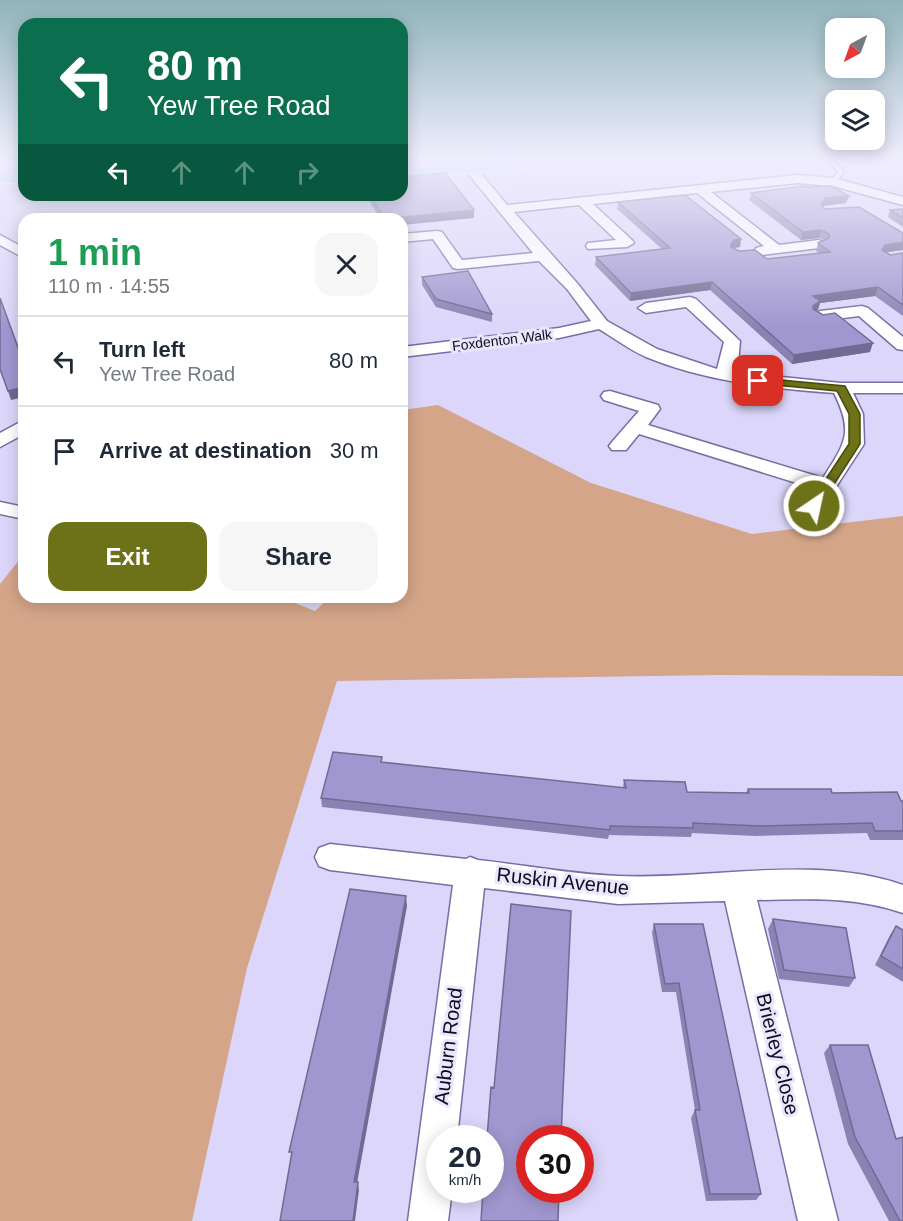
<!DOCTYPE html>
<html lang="en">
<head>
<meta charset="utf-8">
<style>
	:root { --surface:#fff; --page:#f6f6f7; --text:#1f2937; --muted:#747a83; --line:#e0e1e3; --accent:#6d7117 }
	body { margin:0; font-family:Helvetica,sans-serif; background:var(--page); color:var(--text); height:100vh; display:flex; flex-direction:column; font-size:22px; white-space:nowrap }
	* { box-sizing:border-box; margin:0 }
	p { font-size:20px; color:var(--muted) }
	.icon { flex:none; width:33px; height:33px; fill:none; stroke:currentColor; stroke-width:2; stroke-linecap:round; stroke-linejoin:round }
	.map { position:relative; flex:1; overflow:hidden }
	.drawer { position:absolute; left:18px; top:213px; width:390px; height:390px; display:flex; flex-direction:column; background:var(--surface); border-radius:18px; box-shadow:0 3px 15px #0003 }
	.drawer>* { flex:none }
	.hud { position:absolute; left:18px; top:18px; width:390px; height:183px; border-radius:18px; box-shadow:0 3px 15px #0003; background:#0b6e4f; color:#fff; overflow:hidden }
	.needle { width:39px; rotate:221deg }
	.buttons { position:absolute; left:825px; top:18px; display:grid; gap:12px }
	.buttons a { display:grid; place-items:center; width:60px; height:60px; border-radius:12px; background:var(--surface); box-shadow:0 3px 15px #0003; font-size:30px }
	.speed { position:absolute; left:426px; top:1125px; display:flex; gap:12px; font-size:30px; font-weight:700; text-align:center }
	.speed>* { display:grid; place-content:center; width:78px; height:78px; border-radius:50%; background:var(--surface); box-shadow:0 3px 15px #0003; line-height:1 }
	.speed small { font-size:15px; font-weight:400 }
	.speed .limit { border:9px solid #d22; background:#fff; color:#111 }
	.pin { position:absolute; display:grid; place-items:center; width:51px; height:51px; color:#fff; margin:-26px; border-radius:12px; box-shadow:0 3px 9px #0006 }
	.me { position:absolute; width:66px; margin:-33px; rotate:34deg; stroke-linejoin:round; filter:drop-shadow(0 0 4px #0008) }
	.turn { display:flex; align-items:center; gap:21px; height:126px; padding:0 30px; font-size:27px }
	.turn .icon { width:78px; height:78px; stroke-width:2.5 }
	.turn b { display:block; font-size:42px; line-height:51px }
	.lanes { display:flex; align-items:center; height:57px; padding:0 30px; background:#0003; justify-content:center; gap:30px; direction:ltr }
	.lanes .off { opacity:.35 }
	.round { display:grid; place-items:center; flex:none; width:63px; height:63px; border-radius:18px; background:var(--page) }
	.headline { display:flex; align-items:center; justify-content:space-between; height:102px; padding:0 30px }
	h1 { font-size:36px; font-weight:800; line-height:45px; color:#1e9e55 }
	.cta { display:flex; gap:12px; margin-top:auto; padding:12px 30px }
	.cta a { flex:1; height:69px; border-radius:18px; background:var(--accent); color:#fff; font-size:24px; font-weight:800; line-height:69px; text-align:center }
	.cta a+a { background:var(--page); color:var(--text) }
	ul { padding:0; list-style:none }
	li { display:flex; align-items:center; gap:18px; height:90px; padding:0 30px; border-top:2px solid var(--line) }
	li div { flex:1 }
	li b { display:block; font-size:22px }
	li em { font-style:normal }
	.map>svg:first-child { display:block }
</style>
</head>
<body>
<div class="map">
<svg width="903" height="1221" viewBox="0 0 903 1221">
	<rect width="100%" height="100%" fill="#dcd7fa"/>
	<path fill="#d4a589" d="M 438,405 L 591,483 L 752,534 L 903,516 L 903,676 L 719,675 L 337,681 L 247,968 L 192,1221 L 0,1221 L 0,584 L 24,554 L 24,597 L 280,597 L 315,611 L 330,597 L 402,597 L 402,410 Z"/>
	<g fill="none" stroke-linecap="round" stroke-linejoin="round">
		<g stroke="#776ea2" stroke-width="3">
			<path id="service" d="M 827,159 L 831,159 L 844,171 L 836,183 L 831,182 L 838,171 L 827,161 Z"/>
		</g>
		<g stroke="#776ea2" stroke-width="3">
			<path id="minor" d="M 470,164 L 474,165 L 507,205 L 798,175 L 834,178 L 903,197 L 903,205 L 833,186 L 798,183 L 711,192 L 779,245 L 819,240 L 826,244 L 819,248 L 761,255 L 754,251 L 756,248 L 764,246 L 697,193 L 593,204 L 632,240 L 634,243 L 627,247 L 588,249 L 586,246 L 588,243 L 616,240 L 579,205 L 514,212 L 577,283 L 607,321 L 657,349 L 717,369 L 724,342 L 686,307 L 646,313 L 638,308 L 646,303 L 690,297 L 696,299 L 740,341 L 738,364 L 733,372 L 841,383 L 903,383 L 903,393 L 853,393 L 863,414 L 864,444 L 821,510 L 814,512 L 807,510 L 803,506 L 816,489 L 639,434 L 626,450 L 612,450 L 609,446 L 612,442 L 639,411 L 604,400 L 601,396 L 604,392 L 610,391 L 658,405 L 660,409 L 648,425 L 823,478 C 845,443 854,433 834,393 C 770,388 707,382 646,357 C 630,350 614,338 599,329 L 559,338 L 402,357 L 402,347 L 559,328 L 591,321 L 567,289 L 539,261 L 458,269 L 453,268 L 433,239 L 402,242 L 402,234 L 437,231 L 442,232 L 462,260 L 533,253 L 466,171 L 466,165 Z
				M 0,235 L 24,248 L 24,258 L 0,245 Z
				M 862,306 L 868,308 L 903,337 L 903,350 L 897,349 L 859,316 L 820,321 L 812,316 L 820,311 Z
				M 24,420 L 24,434 L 0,447 L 0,433 Z
				M 0,502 L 24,507 L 24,519 L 0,514 Z
				M 330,844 L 466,859 L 470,857 L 478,860 C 524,865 571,874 618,876 C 711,880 813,854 903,885 L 903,913 C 855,896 807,899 757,900 L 838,1221 L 798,1221 L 725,901 L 618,904 L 484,888 L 457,1138 L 440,1138 L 440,1190 L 452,1190 L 448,1221 L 408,1221 L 453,885 L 330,870 L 319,866 L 315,857 L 319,848 Z"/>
		</g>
		<g stroke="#fff" stroke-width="3">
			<path id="trunk" d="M 536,158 L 594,158 L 586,163 L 402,179 L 402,169 Z
				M 0,172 L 24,174 L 24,184 L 0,182 Z"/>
		</g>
		<use href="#service" fill="#fff" fill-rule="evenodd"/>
		<use href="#minor" fill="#fff" fill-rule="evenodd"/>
		<use href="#trunk" fill="#aae2fe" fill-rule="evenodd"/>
	</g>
	<path fill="#8a82b3" d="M 807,187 L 849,196 L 846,203 L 823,206 L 825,209 L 890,255 L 903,253 L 903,316 L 875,296 L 820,303 L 818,310 L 816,311 L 870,352 L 792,364 L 710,290 L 630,301 L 595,265 L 596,257 L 662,249 L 617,209 L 618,202 L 740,247 L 733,248 L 739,251 L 767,259 L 819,253 L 816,251 L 818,243 L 824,240 L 819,238 L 801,240 L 749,200 L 751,193 Z
		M 366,195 L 402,195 L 474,218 L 380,219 Z
		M 903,209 L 903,227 L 888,217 L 890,210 Z
		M 422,277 L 492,314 L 492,322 L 436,307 L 422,285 Z
		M 383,762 L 623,788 L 624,780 L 687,792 L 746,793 L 748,789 L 832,793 L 903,801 L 903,840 L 870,840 L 867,833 L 756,836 L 692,833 L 691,837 L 609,835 L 608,839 L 322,807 L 321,798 Z
		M 773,919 L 855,978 L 849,987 L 779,979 L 768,929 Z
		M 654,924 L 703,924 L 761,1194 L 756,1200 L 706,1201 L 691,1118 L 695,1110 L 676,992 L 662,992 L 652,933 Z
		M 896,926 L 903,930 L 903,982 L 875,965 L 890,935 Z
		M 830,1045 L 896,1139 L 903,1221 L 889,1221 L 848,1144 L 824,1053 Z"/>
	<path fill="#716a92" d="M 849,196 L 846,203 L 823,206 L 821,205 L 825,198 Z
		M 474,210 L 474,218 L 402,225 L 402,219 L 387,219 Z
		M 821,230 L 819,238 L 801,240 L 803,232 Z
		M 741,239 L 740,247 L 733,248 L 729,252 L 731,244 L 734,240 Z
		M 903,242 L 903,250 L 882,253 L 882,250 L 885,245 Z
		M 712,282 L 710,290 L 630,301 L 631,293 Z
		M 878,287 L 875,296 L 820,303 L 818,310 L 811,314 L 813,296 Z
		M 873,343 L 870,352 L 792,364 L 794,355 Z
		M 24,387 L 24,397 L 11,400 L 8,391 Z
		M 406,896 L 407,906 L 356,1189 L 354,1182 Z
		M 358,1182 L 359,1190 L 355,1221 L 353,1221 Z"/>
	<path fill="#a197d0" stroke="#716a92" stroke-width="1.5" d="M 445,173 L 474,210 L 385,219 L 370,195 L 402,195 L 402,177 Z
		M 803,186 L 807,187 L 831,186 L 849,196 L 825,198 L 821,205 L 825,209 L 859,207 L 903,233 L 903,242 L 885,245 L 882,250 L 890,255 L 903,253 L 903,305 L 878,287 L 813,296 L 820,301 L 813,306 L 813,309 L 823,315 L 835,313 L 873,343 L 794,355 L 712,282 L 631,293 L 596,257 L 670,248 L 618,202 L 685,195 L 741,239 L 734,240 L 731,244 L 731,247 L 739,251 L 755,250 L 767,259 L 830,252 L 818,243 L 829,238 L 829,234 L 821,230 L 803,232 L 751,193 Z
		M 903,209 L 903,218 L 890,210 Z
		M 468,271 L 492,314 L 436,299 L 422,277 Z
		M 0,298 L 24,364 L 24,387 L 8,391 L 0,369 Z
		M 333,752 L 382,757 L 381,762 L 626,788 L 624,780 L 685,782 L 687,792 L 749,793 L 748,789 L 831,789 L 832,793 L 897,792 L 901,801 L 903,801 L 903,831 L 875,831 L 872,823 L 759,826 L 693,823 L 693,828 L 610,826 L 610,830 L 321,798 Z
		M 350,889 L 406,896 L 354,1182 L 358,1182 L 353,1221 L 280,1221 L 292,1152 L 289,1152 Z
		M 511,904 L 571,911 L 561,1138 L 530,1138 L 530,1190 L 559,1190 L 558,1221 L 481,1221 L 483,1190 L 490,1190 L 490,1138 L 487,1138 L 491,1087 L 494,1088 Z
		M 773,919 L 846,928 L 855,978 L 784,970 Z
		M 654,924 L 703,924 L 761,1194 L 710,1194 L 695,1110 L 700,1110 L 679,983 L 665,984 Z
		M 896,926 L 903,930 L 903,969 L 881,956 Z
		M 830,1045 L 868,1045 L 896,1139 L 903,1137 L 903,1221 L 900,1221 L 855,1137 Z"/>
	<linearGradient id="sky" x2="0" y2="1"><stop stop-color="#90b3b9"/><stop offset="0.48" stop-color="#efedfd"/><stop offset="1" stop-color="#efedfd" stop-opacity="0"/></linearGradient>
	<rect width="903" height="328" fill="url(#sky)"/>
	<path fill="#6d7117" stroke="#47490f" stroke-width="1.5" d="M 758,378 L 845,386 L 860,414 L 860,444 L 818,509 L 814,510 L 808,506 L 849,444 L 849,414 L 837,391 L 754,383 L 754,379 Z"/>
	<g text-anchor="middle" stroke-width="6" stroke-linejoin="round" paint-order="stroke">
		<g font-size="14" fill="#100c1f" stroke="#e9e6fd">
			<text transform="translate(502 340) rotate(-7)" y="5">Foxdenton Walk</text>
		</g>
		<g font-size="20" fill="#100c1f" stroke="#e9e6fd">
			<text transform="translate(563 881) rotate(6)" y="7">Ruskin Avenue</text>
			<text transform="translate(448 1046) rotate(-83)" y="7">Auburn Road</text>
			<text transform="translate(778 1054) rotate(76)" y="7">Brierley Close</text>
		</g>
	</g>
</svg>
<div class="buttons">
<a><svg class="needle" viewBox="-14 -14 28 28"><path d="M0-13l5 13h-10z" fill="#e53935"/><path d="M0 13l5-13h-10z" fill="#747a83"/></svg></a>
<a><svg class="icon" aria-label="layers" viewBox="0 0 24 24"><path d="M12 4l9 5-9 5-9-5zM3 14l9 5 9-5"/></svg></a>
</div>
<div class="speed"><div>20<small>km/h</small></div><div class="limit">30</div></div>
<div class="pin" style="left:758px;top:381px;background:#d93025"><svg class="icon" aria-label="arrive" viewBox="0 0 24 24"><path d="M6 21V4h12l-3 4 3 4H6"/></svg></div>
<svg class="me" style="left:814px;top:506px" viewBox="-20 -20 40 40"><circle r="17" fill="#6d7117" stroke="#fff" stroke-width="3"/><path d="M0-11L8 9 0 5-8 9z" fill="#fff"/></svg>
<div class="hud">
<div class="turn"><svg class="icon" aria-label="left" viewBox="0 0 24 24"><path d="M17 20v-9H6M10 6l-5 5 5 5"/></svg><div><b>80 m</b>Yew Tree Road</div></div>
<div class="lanes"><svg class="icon" aria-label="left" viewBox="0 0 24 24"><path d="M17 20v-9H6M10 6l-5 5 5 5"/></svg><svg class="icon off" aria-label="ahead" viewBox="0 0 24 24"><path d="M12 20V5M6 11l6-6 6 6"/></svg><svg class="icon off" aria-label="ahead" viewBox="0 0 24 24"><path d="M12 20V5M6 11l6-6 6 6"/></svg><svg class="icon off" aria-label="right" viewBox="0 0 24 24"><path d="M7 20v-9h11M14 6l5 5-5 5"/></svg></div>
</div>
<section class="drawer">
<div class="headline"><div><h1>1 min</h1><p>110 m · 14:55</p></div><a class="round"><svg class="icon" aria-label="close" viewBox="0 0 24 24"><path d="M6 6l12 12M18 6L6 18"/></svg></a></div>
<ul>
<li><svg class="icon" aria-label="left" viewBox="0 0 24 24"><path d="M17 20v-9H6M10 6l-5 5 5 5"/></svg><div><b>Turn left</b><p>Yew Tree Road</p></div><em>80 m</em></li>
<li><svg class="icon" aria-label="arrive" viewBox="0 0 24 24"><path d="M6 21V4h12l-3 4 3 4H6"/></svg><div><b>Arrive at destination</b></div><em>30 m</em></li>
</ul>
<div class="cta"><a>Exit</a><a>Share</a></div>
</section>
</div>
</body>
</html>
